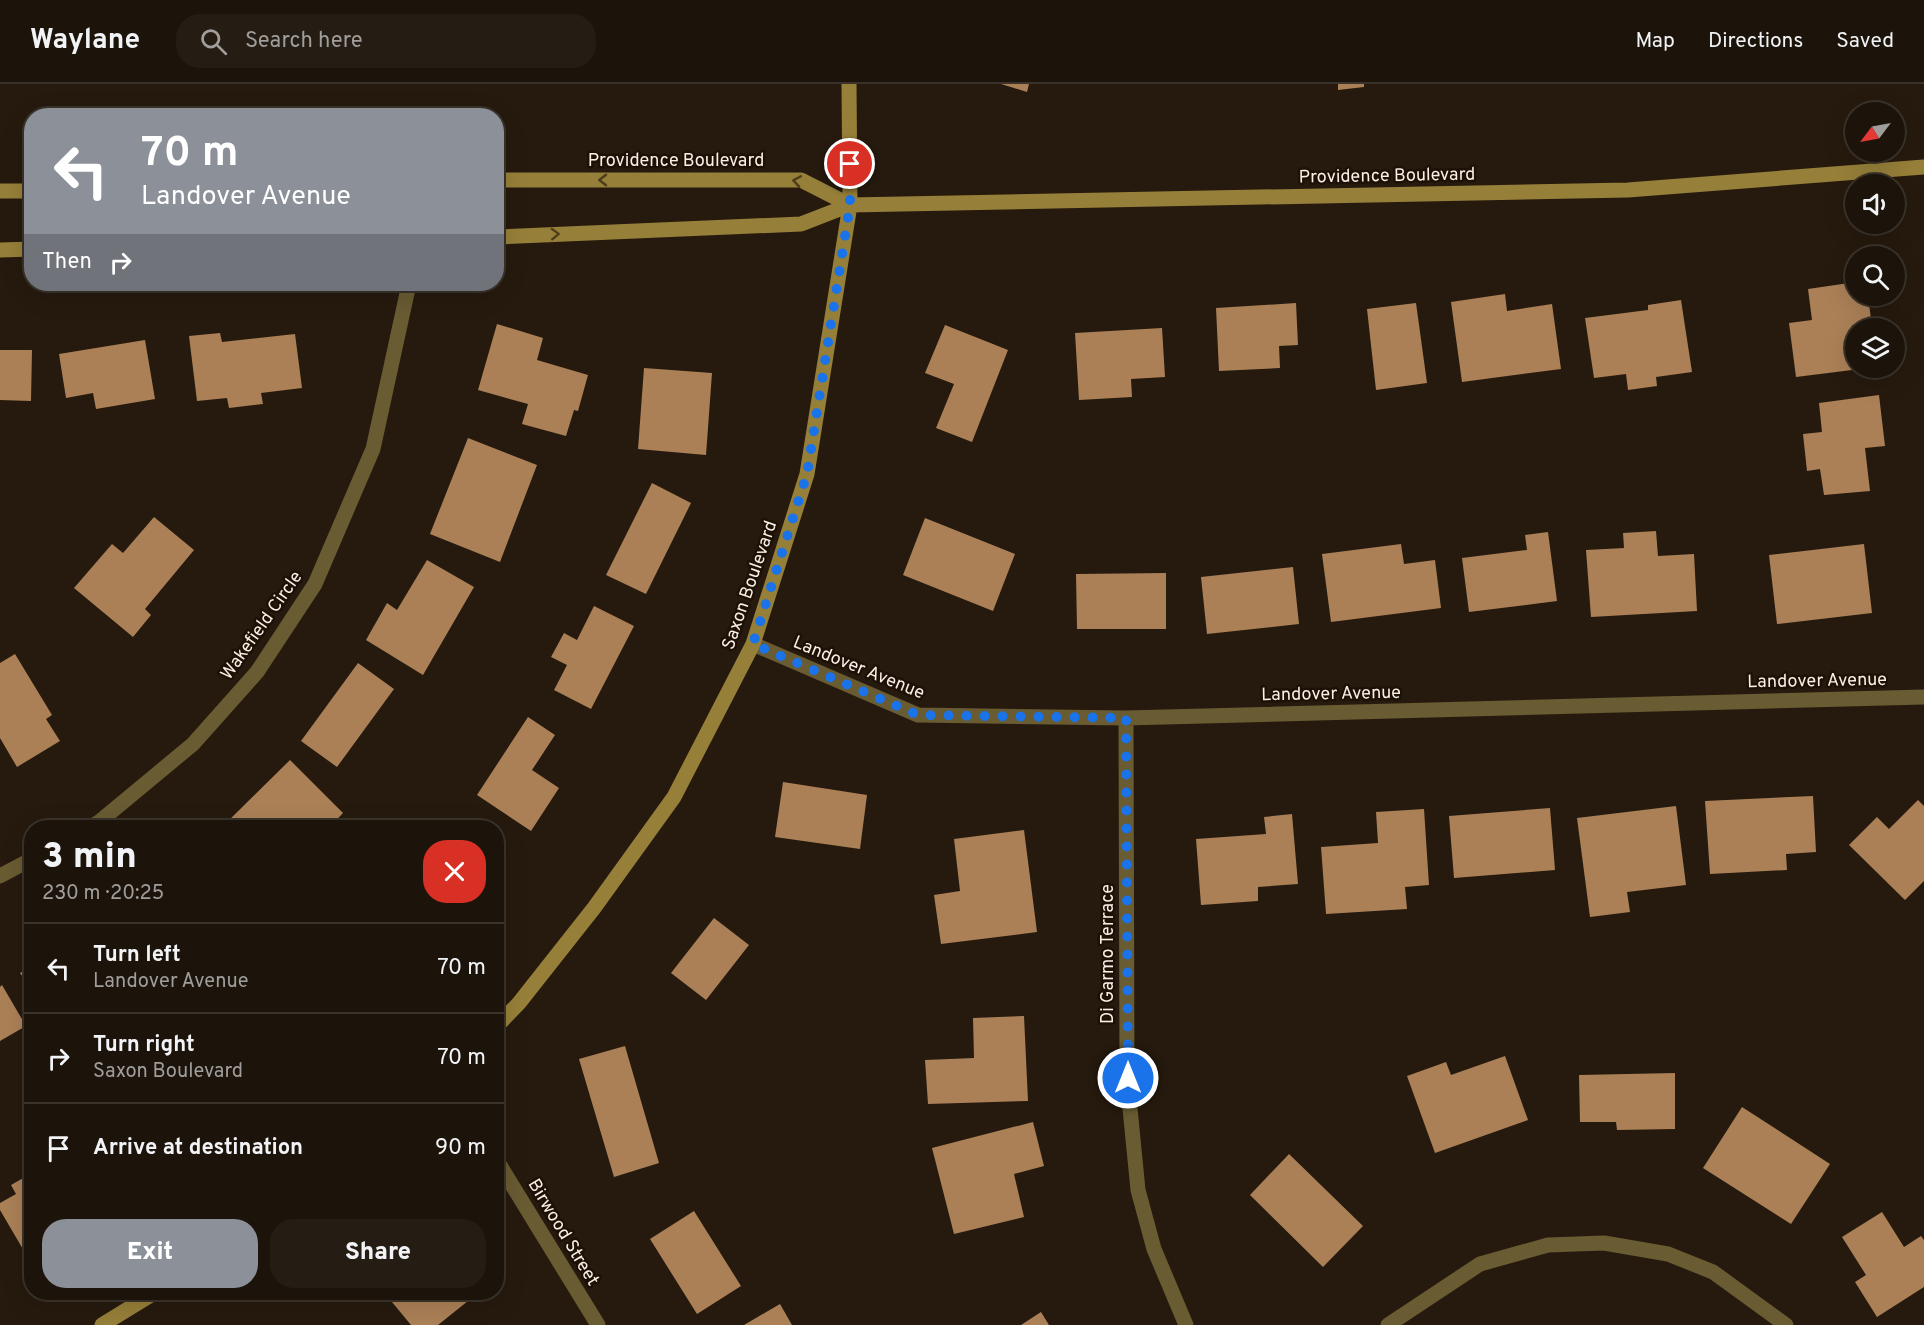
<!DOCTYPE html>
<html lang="en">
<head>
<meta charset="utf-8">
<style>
	:root { --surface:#1c140a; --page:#251d13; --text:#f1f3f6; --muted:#a09e9c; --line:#3a332b; --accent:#8c9099 }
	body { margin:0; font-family:Overpass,sans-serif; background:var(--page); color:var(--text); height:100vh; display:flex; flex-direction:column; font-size:22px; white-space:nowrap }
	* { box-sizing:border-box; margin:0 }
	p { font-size:20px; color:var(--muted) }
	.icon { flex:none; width:33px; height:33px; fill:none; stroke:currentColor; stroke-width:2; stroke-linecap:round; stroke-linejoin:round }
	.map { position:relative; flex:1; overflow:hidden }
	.panel { position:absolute; left:24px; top:736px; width:480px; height:480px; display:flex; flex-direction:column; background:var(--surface); border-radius:24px; box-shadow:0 6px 24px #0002,0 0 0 2px var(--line) }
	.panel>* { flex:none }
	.hud { position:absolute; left:24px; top:24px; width:480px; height:183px; border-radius:24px; box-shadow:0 6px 24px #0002,0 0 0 2px var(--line); background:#8c9099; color:#fff; overflow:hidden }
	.needle { width:39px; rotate:238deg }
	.buttons { position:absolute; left:1845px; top:18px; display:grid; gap:12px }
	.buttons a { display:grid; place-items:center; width:60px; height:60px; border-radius:50%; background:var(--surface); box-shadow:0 6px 24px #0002,0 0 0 2px var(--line); font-size:30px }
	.pin { position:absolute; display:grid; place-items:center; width:51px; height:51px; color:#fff; margin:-26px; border:3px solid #fff; border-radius:50%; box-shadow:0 2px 6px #0007 }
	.me { position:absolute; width:66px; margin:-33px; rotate:0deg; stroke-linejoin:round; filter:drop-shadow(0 0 4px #0008) }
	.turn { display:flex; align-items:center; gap:21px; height:126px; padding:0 18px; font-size:27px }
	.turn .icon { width:78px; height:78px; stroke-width:2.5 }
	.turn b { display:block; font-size:42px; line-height:51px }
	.then { display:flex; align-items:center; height:57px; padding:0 18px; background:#0003; gap:12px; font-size:22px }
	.round { display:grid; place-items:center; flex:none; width:63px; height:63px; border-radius:24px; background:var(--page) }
	.overview { display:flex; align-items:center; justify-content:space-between; height:102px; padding:0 18px }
	h1 { font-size:36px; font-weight:800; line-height:45px }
	.cta { display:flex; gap:12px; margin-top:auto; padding:12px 18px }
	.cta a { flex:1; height:69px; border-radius:24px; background:var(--accent); color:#fff; font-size:24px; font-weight:800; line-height:69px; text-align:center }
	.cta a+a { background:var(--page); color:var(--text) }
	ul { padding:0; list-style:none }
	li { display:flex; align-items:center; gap:18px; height:90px; padding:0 18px; border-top:2px solid var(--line) }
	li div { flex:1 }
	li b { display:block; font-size:22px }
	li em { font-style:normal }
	header { display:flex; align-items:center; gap:36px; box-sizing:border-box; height:84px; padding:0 30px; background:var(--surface); border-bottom:2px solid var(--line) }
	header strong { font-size:28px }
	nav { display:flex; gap:33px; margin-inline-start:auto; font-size:21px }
	.search { width:420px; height:54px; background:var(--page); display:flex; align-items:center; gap:15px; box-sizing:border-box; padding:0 21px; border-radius:24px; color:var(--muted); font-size:22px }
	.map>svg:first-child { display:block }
</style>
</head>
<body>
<header>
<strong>Waylane</strong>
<div class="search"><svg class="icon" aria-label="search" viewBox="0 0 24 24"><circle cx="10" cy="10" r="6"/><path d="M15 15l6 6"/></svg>Search here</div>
<nav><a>Map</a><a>Directions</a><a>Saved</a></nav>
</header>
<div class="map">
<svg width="1924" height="1241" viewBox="0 0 1924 1241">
	<rect width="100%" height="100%" fill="#261a0e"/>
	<path fill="#ab8057" d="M 1001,0 L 1029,0 L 1027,8 Z
		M 1338,0 L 1364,0 L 1364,3 L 1338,6 Z
		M 1856,198 L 1856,212 L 1868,212 L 1871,235 L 1864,236 L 1865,244 L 1856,244 L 1856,284 L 1860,285 L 1796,293 L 1789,239 L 1812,236 L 1808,205 Z
		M 1505,210 L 1507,227 L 1552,220 L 1561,285 L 1462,298 L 1451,218 Z
		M 1681,216 L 1692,288 L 1656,293 L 1657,302 L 1628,306 L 1626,290 L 1594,294 L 1585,234 L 1648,226 L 1648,221 Z
		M 1296,219 L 1298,261 L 1279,262 L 1280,284 L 1219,287 L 1216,224 Z
		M 1416,219 L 1427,299 L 1376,306 L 1367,225 Z
		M 497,240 L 543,254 L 537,276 L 588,291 L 578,327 L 574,326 L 566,352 L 522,340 L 528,320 L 478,306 Z
		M 945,241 L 1008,266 L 972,358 L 936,344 L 954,300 L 925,289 Z
		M 1162,244 L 1165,293 L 1131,295 L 1132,313 L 1079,316 L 1075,249 Z
		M 220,249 L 222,258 L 295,250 L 302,304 L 261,309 L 263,320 L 229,324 L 227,314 L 197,317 L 189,252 Z
		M 145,256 L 155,315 L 96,325 L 93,309 L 66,314 L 59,270 Z
		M 0,266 L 32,266 L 31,317 L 0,316 Z
		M 644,284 L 712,289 L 706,371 L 638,365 Z
		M 1879,311 L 1885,362 L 1865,364 L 1870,407 L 1824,411 L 1820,385 L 1807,387 L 1803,350 L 1822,348 L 1819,319 Z
		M 468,354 L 537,381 L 500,478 L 430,450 Z
		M 652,399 L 691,419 L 646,510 L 606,491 Z
		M 154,433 L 194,466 L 145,525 L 151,531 L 133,553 L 74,504 L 112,460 L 123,469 Z
		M 925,434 L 1015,470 L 993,527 L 903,491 Z
		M 1656,447 L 1658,472 L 1694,470 L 1697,527 L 1591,533 L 1586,466 L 1624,464 L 1623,449 Z
		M 1548,448 L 1557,517 L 1469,528 L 1462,474 L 1527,466 L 1525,451 Z
		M 1401,460 L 1404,480 L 1435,476 L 1441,524 L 1331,538 L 1322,470 Z
		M 1864,460 L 1872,529 L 1777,540 L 1769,471 Z
		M 427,476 L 474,503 L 423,591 L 366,556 L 387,519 L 397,526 Z
		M 1293,483 L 1299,540 L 1207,550 L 1201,493 Z
		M 1166,489 L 1166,545 L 1077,545 L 1076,490 Z
		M 594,522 L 634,542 L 591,625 L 554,606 L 567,581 L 551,573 L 564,549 L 577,556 Z
		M 15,570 L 52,631 L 46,635 L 60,657 L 17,683 L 0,654 L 0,579 Z
		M 358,579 L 394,605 L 337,683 L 301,657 Z
		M 528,633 L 555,651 L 532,686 L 559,704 L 531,747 L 477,711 Z
		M 290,676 L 343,729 L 329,744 L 221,744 Z
		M 783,698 L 867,711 L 860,765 L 775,753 Z
		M 1813,712 L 1816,768 L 1786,770 L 1787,786 L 1710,790 L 1705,717 Z
		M 1918,716 L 1924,722 L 1924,797 L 1905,816 L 1849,761 L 1877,733 L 1889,745 Z
		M 1676,722 L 1686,801 L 1627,808 L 1630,828 L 1590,833 L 1577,734 Z
		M 1550,724 L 1555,786 L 1454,794 L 1449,732 Z
		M 1424,725 L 1429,801 L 1405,803 L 1407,825 L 1326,830 L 1321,763 L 1378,759 L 1376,728 Z
		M 1292,730 L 1298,800 L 1258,803 L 1258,817 L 1201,821 L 1196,755 L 1266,750 L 1264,733 Z
		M 1024,746 L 1037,848 L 941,860 L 934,811 L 960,807 L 954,755 Z
		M 714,834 L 749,861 L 706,916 L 671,889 Z
		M 32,882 L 32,906 L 20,889 Z
		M 2,901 L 26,942 L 0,957 L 0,903 Z
		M 1024,932 L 1028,1017 L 928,1020 L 925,976 L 974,974 L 973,934 Z
		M 625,962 L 659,1079 L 614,1093 L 579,975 Z
		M 1505,972 L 1528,1036 L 1435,1069 L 1407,992 L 1446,978 L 1451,991 Z
		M 1675,989 L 1675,1045 L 1617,1046 L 1616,1038 L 1580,1038 L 1579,991 Z
		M 1742,1023 L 1830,1080 L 1791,1140 L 1703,1084 Z
		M 1033,1038 L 1044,1082 L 1014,1090 L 1024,1133 L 954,1150 L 932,1064 Z
		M 1289,1070 L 1363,1142 L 1323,1183 L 1250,1111 Z
		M 32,1089 L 32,1162 L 24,1167 L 0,1126 L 0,1119 L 16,1110 L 11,1101 Z
		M 694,1127 L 741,1202 L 697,1230 L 650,1155 Z
		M 1882,1128 L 1904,1163 L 1921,1152 L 1924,1156 L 1924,1203 L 1877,1233 L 1855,1198 L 1866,1191 L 1842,1153 Z
		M 391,1209 L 461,1209 L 468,1217 L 438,1241 L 411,1241 L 387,1212 Z
		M 780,1220 L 792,1241 L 744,1241 Z
		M 1041,1228 L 1049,1241 L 1021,1241 Z"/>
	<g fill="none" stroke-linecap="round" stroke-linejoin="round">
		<path stroke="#695b32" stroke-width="15" d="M 753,560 L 918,631 L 1126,634 L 1924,613
			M 1126,634 L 1127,994 L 1138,1106 L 1154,1165 L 1186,1241
			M 88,744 L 99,738 L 193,660 L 257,588 L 315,500 L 373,365 L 409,200
			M 0,792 L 32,775
			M 496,1075 L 598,1241
			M 1388,1241 L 1480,1180 L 1548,1161 L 1604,1159 L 1668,1170 L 1713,1188 L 1786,1241"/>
		<path stroke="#967f39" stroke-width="15" d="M 496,96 L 801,96 L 850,121
			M 0,107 L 32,107
			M 496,153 L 801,140 L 850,121 L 1628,106 L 1924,83
			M 0,166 L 32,165
			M 496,943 L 519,919 L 594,824 L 674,713 L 753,560 L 807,390 L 850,121 L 849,0
			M 102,1241 L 154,1209"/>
	</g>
	<defs><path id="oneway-chevron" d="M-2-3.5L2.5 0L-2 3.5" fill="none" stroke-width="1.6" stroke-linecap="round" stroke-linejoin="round" transform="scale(1.5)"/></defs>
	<g stroke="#4d3d1a">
		<use href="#oneway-chevron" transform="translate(603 96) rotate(180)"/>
		<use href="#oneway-chevron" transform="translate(797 97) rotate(-171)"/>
		<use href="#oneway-chevron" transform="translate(555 150) rotate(-2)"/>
	</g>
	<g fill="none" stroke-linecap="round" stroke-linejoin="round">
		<path stroke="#1a73e8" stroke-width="10" stroke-dasharray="0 18" d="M 850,80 L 850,121 L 807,390 L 753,560 L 918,631 L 1126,634 L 1128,994"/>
	</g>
	<g text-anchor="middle" stroke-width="5" stroke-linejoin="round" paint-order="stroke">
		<g font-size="18" fill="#f8efe7" stroke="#1d1106">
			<text x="676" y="82">Providence Boulevard</text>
			<text transform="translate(1387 91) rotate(-1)" y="6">Providence Boulevard</text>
			<text transform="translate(749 501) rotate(-71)" y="6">Saxon Boulevard</text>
			<text transform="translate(261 541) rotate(-55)" y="6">Wakefield Circle</text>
			<text transform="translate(859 583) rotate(22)" y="6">Landover Avenue</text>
			<text transform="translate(1817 596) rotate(-1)" y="6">Landover Avenue</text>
			<text transform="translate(1331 609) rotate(-1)" y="6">Landover Avenue</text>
			<text transform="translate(1107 870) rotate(-90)" y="6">Di Garmo Terrace</text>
			<text transform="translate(564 1148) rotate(59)" y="6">Birwood Street</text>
		</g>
	</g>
</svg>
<div class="buttons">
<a><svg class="needle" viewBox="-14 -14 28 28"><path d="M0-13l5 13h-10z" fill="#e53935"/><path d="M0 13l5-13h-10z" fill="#a09e9c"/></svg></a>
<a><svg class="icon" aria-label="sound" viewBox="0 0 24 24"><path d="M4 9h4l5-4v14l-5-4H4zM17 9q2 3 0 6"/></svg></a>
<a><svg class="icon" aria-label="search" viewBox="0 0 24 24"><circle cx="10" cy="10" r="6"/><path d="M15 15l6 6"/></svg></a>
<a><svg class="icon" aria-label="layers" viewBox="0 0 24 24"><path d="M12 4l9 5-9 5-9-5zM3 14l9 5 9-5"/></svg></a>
</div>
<div class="pin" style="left:850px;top:80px;background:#d93025"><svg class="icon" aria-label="arrive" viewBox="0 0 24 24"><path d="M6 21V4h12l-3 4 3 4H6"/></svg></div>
<svg class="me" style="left:1128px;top:994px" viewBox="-20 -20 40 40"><circle r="17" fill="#1a73e8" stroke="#fff" stroke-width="3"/><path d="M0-11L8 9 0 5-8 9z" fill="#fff"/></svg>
<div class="hud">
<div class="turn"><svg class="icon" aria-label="left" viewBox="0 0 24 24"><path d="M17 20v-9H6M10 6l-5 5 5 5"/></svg><div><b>70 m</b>Landover Avenue</div></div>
<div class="then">Then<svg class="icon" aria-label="right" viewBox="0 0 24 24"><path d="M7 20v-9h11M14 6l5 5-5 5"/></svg></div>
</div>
<section class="panel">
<div class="overview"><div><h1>3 min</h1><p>230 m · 20:25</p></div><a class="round" style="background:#d93025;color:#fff"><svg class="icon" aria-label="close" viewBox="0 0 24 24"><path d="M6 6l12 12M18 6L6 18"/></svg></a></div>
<ul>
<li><svg class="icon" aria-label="left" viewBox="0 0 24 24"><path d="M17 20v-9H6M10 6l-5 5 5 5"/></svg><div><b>Turn left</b><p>Landover Avenue</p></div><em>70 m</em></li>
<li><svg class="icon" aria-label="right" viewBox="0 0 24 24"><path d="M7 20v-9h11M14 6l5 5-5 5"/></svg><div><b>Turn right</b><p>Saxon Boulevard</p></div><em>70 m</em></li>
<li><svg class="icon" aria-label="arrive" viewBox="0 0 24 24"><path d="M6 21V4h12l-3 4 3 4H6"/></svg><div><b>Arrive at destination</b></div><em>90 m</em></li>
</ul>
<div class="cta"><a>Exit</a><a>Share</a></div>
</section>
</div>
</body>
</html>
